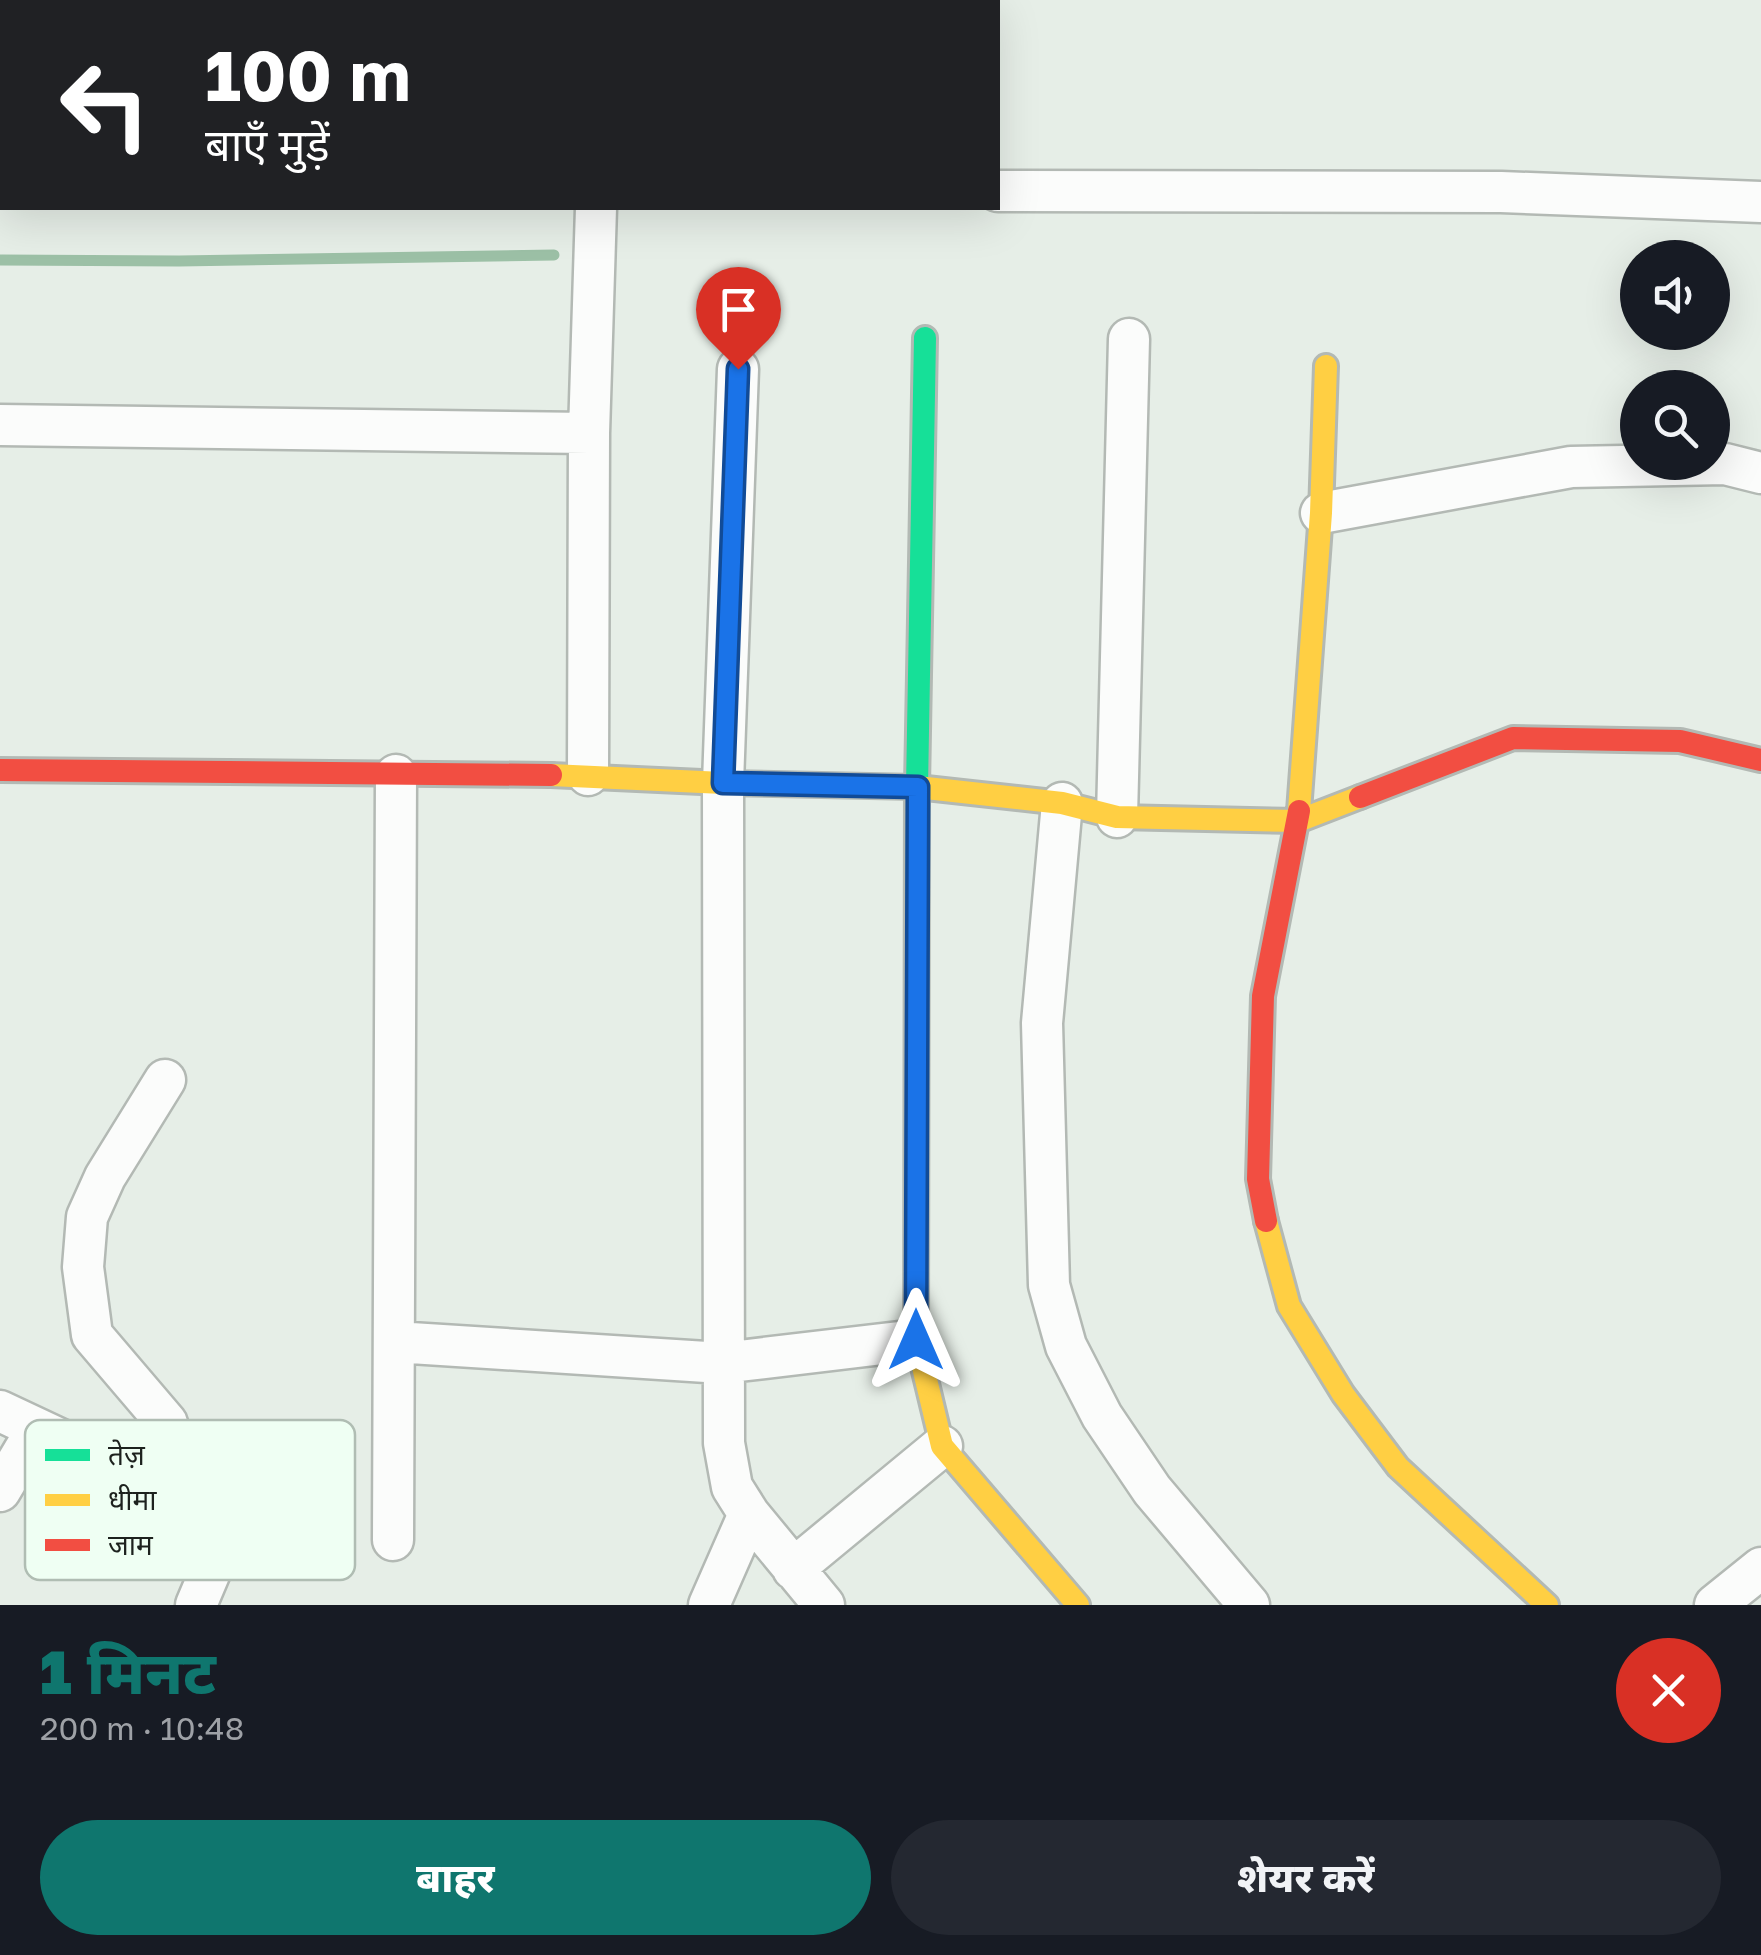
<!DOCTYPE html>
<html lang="hi">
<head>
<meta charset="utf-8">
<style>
	:root { --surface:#171b24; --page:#242831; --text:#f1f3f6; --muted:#9ea1a6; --accent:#0f766e }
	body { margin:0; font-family:"Golos Text","Noto Sans Devanagari",sans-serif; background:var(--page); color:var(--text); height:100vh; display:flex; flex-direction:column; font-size:38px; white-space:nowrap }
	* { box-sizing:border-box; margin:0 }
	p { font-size:32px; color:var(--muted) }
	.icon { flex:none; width:55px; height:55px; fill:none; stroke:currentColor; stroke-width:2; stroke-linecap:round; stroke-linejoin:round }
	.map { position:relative; height:1605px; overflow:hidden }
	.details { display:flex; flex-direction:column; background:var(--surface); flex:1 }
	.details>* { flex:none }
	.hud { position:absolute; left:0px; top:0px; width:1000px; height:210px; box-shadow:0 10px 40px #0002; background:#202124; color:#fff; overflow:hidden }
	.fabs { position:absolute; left:1620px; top:240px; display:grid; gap:20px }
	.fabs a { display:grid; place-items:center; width:110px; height:110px; border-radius:50%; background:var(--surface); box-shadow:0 10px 40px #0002; font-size:50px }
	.pin { position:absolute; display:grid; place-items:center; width:85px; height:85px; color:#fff; margin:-102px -42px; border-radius:50% 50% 50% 0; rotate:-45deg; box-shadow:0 0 10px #0007 }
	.pin .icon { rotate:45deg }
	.me { position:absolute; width:110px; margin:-55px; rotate:0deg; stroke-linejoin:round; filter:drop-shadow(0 0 8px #0008) }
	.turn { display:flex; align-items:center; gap:35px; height:210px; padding:0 40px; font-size:45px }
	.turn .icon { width:130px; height:130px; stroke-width:2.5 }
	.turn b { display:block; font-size:70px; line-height:85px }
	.round { display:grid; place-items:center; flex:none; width:105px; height:105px; border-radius:52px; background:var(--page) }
	.overview { display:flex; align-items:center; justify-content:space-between; height:170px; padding:0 40px }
	h1 { font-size:60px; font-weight:800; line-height:75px; color:var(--accent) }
	.primary-button { display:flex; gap:20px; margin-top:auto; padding:20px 40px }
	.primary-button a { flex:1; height:115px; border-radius:60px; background:var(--accent); color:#fff; font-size:40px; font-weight:800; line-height:115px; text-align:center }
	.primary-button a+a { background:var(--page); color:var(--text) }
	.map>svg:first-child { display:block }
</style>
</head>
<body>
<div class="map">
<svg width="1761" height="1605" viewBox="0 0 1761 1605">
	<rect width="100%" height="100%" fill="#e6eee7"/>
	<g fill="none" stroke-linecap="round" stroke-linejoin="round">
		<path stroke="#9cc0a6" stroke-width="11" d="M 0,260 L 179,261 L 554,255"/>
		<g stroke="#b3b9b4" stroke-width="25">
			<path id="lane" d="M 430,2 L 430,0"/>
		</g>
		<g stroke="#b3b9b4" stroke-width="45">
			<path id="street" d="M 954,2 L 955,0
				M 0,183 L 2,183
				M 998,191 L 1501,192 L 1761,202
				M 738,369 L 723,783 L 724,1443 L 732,1487 L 749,1514 L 824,1605
				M 0,425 L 589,433
				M 1321,513 L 1571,467 L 1725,464 L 1761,473
				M 588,775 L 589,433 L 596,208
				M 1062,803 L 1042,1023 L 1049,1285 L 1066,1346 L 1102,1416 L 1152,1490 L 1249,1605
				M 1117,817 L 1129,339
				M 165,1080 L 105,1177 L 87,1217 L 83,1267 L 92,1335 L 167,1423 L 181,1496 L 209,1550 L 210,1572 L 196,1605
				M 395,1342 L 722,1363 L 916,1340
				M 0,1411 L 181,1496
				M 0,1491 L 37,1429
				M 393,1540 L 396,775
				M 793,1569 L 942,1446
				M 709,1605 L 749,1514
				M 1715,1605 L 1761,1568"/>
		</g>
		<g stroke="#b3b9b4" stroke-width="28">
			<path id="fast" d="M 923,1367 L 916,1340 L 917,787 L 925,338"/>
		</g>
		<g stroke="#b3b9b4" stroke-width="28">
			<path id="slow" d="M 551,775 L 723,783 L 917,787 L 1062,803 L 1117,817 L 1298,821 L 1360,797
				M 1299,811 L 1321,513 L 1326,366
				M 1266,1221 L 1289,1306 L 1343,1394 L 1398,1467 L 1547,1605
				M 923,1367 L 942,1446 L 1078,1605"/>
		</g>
		<g stroke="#b3b9b4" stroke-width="28">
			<path id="jam" d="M 0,770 L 551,775
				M 1360,797 L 1513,738 L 1680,741 L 1761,760
				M 1266,1221 L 1258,1179 L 1263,996 L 1299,811"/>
		</g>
		<use href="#lane" stroke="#fbfcfb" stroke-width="20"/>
		<use href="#street" stroke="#fbfcfb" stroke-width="40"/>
		<use href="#fast" stroke="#16e098" stroke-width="22"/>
		<use href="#slow" stroke="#ffcf43" stroke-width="22"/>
		<use href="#jam" stroke="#f24e42" stroke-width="22"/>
	</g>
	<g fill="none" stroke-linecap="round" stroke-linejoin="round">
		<g stroke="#114b97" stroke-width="25">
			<path id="route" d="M 738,369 L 723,783 L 918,787 L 916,1340"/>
		</g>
		<use href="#route" stroke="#1a73e8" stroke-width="18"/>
	</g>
	<rect x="25" y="1420" width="330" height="160" rx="15" fill="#effff3" stroke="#b0bdb3" stroke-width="2.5"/>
	<rect x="45" y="1449" width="45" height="12" fill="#16e098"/>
	<rect x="45" y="1494" width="45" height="12" fill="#ffcf43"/>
	<rect x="45" y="1539" width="45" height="12" fill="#f24e42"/>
	<g font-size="28" fill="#1d221e">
		<text x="108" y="1465">तेज़</text>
		<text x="108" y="1510">धीमा</text>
		<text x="108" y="1555">जाम</text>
	</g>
</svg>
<div class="fabs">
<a><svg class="icon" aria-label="sound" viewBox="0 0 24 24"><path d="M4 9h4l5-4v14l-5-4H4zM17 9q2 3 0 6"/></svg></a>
<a><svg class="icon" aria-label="search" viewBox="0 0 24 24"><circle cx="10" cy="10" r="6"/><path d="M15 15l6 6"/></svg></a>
</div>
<div class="pin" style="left:738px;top:369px;background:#d93025"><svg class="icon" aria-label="arrive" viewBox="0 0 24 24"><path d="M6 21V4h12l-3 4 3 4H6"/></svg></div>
<svg class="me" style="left:916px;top:1340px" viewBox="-20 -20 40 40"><path d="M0-17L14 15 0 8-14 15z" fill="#1a73e8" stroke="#fff" stroke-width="4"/></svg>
<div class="hud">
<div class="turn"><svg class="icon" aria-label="left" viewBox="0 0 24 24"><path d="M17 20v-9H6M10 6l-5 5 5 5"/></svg><div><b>100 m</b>बाएँ मुड़ें</div></div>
</div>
</div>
<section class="details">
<div class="overview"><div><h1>1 मिनट</h1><p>200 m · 10:48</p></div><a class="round" style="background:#d93025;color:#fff"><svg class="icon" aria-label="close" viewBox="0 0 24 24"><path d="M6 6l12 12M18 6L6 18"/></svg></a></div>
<div class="primary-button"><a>बाहर</a><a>शेयर करें</a></div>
</section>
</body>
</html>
